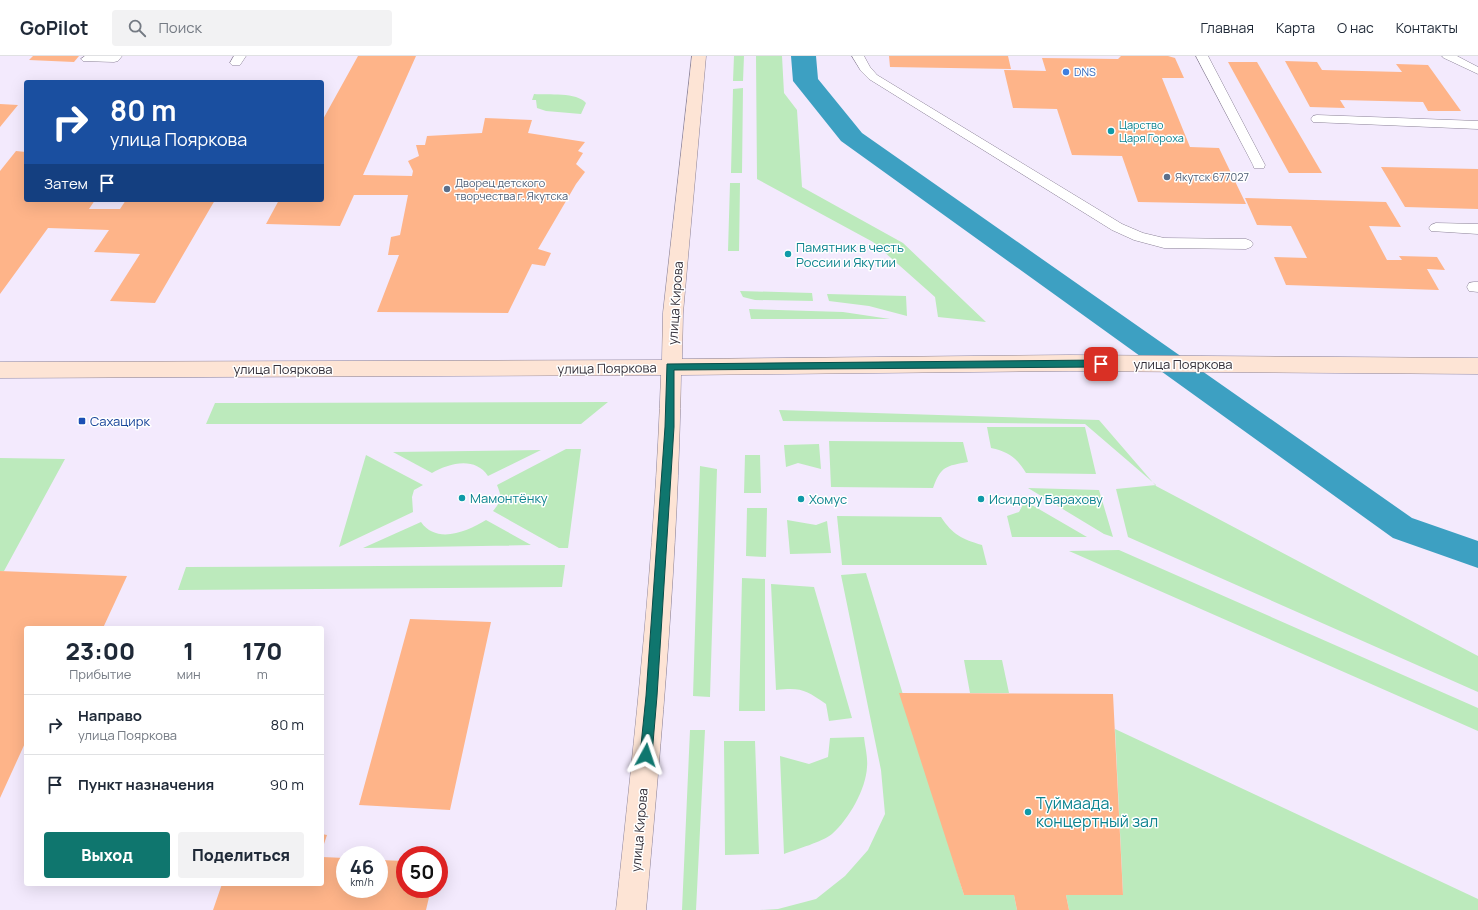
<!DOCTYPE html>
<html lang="ru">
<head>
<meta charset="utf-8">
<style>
	:root { --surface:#fff; --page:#f2f2f3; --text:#1f2937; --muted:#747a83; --line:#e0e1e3; --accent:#0f766e }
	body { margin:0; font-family:Manrope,sans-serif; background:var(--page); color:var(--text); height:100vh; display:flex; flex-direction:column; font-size:15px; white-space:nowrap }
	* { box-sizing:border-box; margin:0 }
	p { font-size:13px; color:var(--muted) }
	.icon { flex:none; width:22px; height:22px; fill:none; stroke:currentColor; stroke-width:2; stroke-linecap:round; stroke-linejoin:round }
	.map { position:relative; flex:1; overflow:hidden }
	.sheet { position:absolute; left:24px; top:570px; width:300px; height:260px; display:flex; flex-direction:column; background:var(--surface); border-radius:4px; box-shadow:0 4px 16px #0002 }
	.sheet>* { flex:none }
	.banner { position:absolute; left:24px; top:24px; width:300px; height:122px; border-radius:4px; box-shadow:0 4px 16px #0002; background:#1a4fa0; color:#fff; overflow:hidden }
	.speed { position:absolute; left:336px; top:790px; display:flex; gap:8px; font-size:20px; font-weight:700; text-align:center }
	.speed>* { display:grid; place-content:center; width:52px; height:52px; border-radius:50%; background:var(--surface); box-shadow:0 4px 16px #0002; line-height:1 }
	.speed small { font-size:10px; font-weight:400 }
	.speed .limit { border:6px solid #d22; background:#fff; color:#111 }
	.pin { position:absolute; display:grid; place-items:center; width:34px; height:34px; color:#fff; margin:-17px; border-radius:8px; box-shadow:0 2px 6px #0006 }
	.me { position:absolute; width:44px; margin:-22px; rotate:5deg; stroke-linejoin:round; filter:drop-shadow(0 0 3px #0008) }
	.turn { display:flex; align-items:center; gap:14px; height:84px; padding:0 20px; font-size:18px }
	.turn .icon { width:52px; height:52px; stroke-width:2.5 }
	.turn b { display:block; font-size:28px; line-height:34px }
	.then { display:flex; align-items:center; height:38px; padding:0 20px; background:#0003; gap:8px; font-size:15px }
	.eta { display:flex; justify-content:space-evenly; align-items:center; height:68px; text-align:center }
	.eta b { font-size:24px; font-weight:800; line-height:28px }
	.button { display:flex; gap:8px; margin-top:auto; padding:8px 20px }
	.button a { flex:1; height:46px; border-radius:4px; background:var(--accent); color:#fff; font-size:16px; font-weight:800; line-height:46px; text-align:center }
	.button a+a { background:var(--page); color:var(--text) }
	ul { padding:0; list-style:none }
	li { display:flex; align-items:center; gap:12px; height:60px; padding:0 20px; border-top:1px solid var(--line) }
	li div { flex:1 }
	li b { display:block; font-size:15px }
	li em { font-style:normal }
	header { display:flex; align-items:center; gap:24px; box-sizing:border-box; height:56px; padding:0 20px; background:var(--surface); border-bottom:1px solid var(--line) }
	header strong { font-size:19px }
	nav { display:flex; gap:22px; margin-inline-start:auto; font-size:14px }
	.search { width:280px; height:36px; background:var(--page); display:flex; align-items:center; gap:10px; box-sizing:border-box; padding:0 14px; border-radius:4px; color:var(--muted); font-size:15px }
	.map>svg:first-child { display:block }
</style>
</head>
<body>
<header>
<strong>GoPilot</strong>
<div class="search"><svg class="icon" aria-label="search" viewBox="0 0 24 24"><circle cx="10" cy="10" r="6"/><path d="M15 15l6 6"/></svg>Поиск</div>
<nav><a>Главная</a><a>Карта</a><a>О нас</a><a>Контакты</a></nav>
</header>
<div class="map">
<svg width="1478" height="854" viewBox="0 0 1478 854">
	<rect width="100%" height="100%" fill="#f3eafd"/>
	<path fill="#bceabc" d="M 734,0 L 744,0 L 743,25 L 733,25 Z
		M 756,0 L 782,0 L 784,37 L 797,54 L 802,131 L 903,187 L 986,266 L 938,261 L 935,241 L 873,186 L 757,123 Z
		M 743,32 L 742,117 L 731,117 L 733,33 Z
		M 534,38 C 548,39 577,36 586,47 L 581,58 L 546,55 L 537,52 L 536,44 L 532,44 Z
		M 730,127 L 740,127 L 739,195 L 728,195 Z
		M 740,235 L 812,237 L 813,245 L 755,244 L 743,241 Z
		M 827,238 L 906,240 L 907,260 L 869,250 L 829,245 Z
		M 749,253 L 843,256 L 890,263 L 751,263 Z
		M 608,346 L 581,368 L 206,368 L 215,347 Z
		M 779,354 L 1099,364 L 1156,430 L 1478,600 L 1478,636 L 1128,481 L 1116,433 L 1156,429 L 1085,368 L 783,365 Z
		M 987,371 L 1085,371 L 1096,418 L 1026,417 C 1016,401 1009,396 991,392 Z
		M 829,385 L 963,386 L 968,406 C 946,410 941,410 933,432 L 831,431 Z
		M 819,388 L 821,413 L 798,407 L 786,411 L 784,389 Z
		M 566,393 L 581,393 L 568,492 L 559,492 L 493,455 C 502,444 502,442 497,429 Z
		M 541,394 L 488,420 C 475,400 449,407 432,417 L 393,396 Z
		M 366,399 L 423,429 L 414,434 L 412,441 L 413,456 L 339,491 Z
		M 745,399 L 760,399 L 761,437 L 744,437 Z
		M 0,402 L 65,403 L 4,515 L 0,515 Z
		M 700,410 L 717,413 L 710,641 L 693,640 Z
		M 1028,432 L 1099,434 L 1113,481 L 1104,478 Z
		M 1025,445 L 1087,481 L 1012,481 L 1007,460 L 1019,456 Z
		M 747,452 L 767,452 L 766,501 L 746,500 Z
		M 837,460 L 941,461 C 953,479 962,483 982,489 L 987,509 L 842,509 Z
		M 486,464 L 531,489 L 363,492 L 421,466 C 437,489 468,475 486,464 Z
		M 787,464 L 816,469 L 827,465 L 831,497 L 790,498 Z
		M 1119,494 L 1478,652 L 1478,675 L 1069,495 Z
		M 565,509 L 562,531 L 178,534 L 186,511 Z
		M 866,517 L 964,839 L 1014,839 L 1017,854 L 760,854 L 778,853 L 816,843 L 845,820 L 868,794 L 885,758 L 881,714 L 841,519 Z
		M 742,522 L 765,523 L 765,655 L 739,655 Z
		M 771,528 L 814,531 L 852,662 L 829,665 L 826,648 C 806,634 801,631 776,634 Z
		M 964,604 L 1002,604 L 1009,637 L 970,637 Z
		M 1115,673 L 1478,843 L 1478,854 L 1069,854 L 1066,839 L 1123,838 Z
		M 690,674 L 705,674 L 696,854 L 682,854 Z
		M 864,681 C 865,690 868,702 867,711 C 866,733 849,763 832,778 C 822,786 797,793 784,798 L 780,700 L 809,708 L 828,701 L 830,682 Z
		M 724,685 L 755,685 L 759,798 L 725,799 Z"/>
	<path fill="#3da0c2" d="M 791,0 L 816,0 L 818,23 L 862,77 L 1412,462 L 1478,485 L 1478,512 L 1393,482 L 841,85 L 793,25 Z"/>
	<path fill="#feb489" d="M 33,0 L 79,0 L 74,6 L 29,4 Z
		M 358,0 L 416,0 L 363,119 L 412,120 L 413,115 L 408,105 L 419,100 L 416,89 L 425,89 L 427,80 L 482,77 L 485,62 L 532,64 L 528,77 L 585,86 L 578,95 L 583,97 L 576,108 L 585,116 L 576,128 L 538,193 L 551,197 L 545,210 L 532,208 L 508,257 L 377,256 L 399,199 L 388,199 L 391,181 L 400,179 L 408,139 L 354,139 L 340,170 L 266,168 L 279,144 L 322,144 L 322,65 Z
		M 889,0 L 1008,0 L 1011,13 L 890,11 Z
		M 1121,0 L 1168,0 L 1175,2 L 1184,22 L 1162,22 L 1190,91 L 1219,92 L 1246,148 L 1138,146 L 1122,100 L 1072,99 L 1057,53 L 1013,52 L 1004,14 L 1046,15 L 1042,2 L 1118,3 Z
		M 1285,5 L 1317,6 L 1322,14 L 1402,16 L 1396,8 L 1428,9 L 1461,55 L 1428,55 L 1423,46 L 1340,44 L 1345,52 L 1310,51 Z
		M 1228,6 L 1257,6 L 1322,117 L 1289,117 Z
		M 0,48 L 18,49 L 0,71 Z
		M 16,95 L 26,96 L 26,144 L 95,144 L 89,153 L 120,153 L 126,144 L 215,144 L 155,247 L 110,245 L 140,198 L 94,196 L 109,174 L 48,172 L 0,238 L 0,115 Z
		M 1381,111 L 1478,113 L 1478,153 L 1405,151 Z
		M 1245,142 L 1386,146 L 1401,171 L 1369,170 L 1387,204 L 1402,204 L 1399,200 L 1437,201 L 1445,214 L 1427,213 L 1439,234 L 1286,229 L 1274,201 L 1307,202 L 1291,170 L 1257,169 Z
		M 0,515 L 127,520 L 103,572 L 26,572 L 26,685 L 0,742 Z
		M 410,563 L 491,566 L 450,754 L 359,749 Z
		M 899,637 L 1113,638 L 1123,839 L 1066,839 L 1069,854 L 1017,854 L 1014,839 L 964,839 Z
		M 322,778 L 327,779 L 322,794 Z
		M 322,801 L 345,802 L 345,833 L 379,833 L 379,804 L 405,805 L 405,833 L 431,833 L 426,854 L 213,854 L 222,828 L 322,828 Z"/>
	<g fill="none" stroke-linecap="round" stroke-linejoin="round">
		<g stroke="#8c8398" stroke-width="1">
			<path id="lane" d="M 85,0 L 122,0 L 118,5 L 114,6 L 83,5 L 81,3 Z
				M 234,0 L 246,0 L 240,9 L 232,9 L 230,7 Z
				M 852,0 L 864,0 L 870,11 L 877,19 L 1122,168 L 1143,177 L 1164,182 L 1246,183 L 1251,185 L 1253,188 L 1251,191 L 1246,193 L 1164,192 L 1134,184 L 1112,174 L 869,23 L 861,15 Z
				M 1196,0 L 1208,0 L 1265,109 L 1264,112 L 1254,112 L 1253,109 Z
				M 1442,0 L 1457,0 L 1478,11 L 1478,18 L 1444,2 Z
				M 1317,59 L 1478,65 L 1478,73 L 1313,66 L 1311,63 L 1313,60 Z
				M 1436,167 L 1478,168 L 1478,178 L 1431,175 L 1429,172 L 1431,169 Z
				M 1474,226 L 1478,226 L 1478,236 L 1469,235 L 1467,231 L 1469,227 Z"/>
		</g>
		<g stroke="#8c8398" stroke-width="1">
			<path id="secondary" d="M 692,0 L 706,0 L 683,257 L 682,303 L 1069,299 L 1478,302 L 1478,318 L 1069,315 L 681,319 C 678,498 662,676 646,854 L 616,854 C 635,676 655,498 661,319 L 0,322 L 0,306 L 662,304 L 663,257 Z"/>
		</g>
		<use href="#lane" fill="#fff" fill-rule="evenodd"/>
		<use href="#secondary" fill="#fde4d5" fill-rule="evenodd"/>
	</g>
	<path fill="#0f766e" stroke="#0a4d48" d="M 1101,304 L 1105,308 L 1101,311 L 674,314 L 674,371 L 657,640 L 652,699 L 650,703 L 646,705 L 642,703 L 640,699 L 646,640 L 665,371 L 667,308 Z"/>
	<circle fill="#3f7fe0" stroke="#fff" stroke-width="1.5" cx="1066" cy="16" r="4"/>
	<g fill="#0f9aa8" stroke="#fff" stroke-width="1.5">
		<circle cx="1111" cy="75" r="4"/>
		<circle cx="788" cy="198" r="4"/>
		<circle cx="462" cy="442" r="4"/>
		<circle cx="801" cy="443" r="4"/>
		<circle cx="981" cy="443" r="4"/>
		<circle cx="1028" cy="756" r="4"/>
	</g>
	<g fill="#5c6f8a" stroke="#fff" stroke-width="1.5">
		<circle cx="1167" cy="121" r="4"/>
		<circle cx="447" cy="133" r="4"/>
	</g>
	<rect fill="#1a4fb4" stroke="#fff" stroke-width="1.5" x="78" y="361" width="8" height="8" rx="2"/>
	<g text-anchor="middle" stroke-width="3" stroke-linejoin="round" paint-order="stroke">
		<g font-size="11" fill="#366cbe" stroke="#fff" text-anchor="start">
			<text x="1074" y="20">DNS</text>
		</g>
		<g font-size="11" fill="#0d838f" stroke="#fff" text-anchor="start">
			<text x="1119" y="73">Царство<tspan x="1119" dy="13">Царя Гороха</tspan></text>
		</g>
		<g font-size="11" fill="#4e5e75" stroke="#fff" text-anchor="start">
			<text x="1175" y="125">Якутск 677027</text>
			<text x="455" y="131">Дворец детского<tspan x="455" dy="13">творчества г. Якутска</tspan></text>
		</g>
		<g font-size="13" fill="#0d838f" stroke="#fff" text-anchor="start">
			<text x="796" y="196">Памятник в честь<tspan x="796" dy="15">России и Якутии</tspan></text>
			<text x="470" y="447">Мамонтёнку</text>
			<text x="809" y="448">Хомус</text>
			<text x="989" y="448">Исидору Барахову</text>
		</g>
		<g font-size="13" fill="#332f38" stroke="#fff">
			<text transform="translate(675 247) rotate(-86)" y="5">улица Кирова</text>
			<text x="1183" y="313">улица Пояркова</text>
			<text transform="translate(607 312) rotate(-1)" y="5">улица Пояркова</text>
			<text x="283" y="318">улица Пояркова</text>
			<text transform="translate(639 774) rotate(-85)" y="5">улица Кирова</text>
		</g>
		<g font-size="13" fill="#164399" stroke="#fff" text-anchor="start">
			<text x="90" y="370">Сахацирк</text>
		</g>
		<g font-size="16" fill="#0d838f" stroke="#fff" text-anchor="start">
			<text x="1036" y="753">Туймаада,<tspan x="1036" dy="18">концертный зал</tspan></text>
		</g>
	</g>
</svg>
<div class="speed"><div>46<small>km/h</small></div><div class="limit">50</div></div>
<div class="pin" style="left:1101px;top:308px;background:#d93025"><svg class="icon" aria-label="arrive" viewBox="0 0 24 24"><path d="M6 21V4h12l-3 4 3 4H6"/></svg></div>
<svg class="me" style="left:646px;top:699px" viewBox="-20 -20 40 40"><path d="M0-17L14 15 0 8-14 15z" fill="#0f766e" stroke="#fff" stroke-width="4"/></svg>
<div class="banner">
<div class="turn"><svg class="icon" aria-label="right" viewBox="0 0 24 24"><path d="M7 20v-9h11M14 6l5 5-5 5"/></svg><div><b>80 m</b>улица Пояркова</div></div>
<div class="then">Затем<svg class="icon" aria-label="arrive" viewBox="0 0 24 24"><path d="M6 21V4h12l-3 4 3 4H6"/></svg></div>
</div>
<section class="sheet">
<div class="eta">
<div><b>23:00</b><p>Прибытие</p></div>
<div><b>1</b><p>мин</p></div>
<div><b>170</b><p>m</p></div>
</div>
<ul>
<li><svg class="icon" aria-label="right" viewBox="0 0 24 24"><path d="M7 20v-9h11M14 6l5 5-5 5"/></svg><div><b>Направо</b><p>улица Пояркова</p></div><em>80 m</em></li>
<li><svg class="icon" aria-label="arrive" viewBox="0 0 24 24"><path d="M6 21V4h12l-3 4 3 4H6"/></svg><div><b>Пункт назначения</b></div><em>90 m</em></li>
</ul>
<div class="button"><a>Выход</a><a>Поделиться</a></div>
</section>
</div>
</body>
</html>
